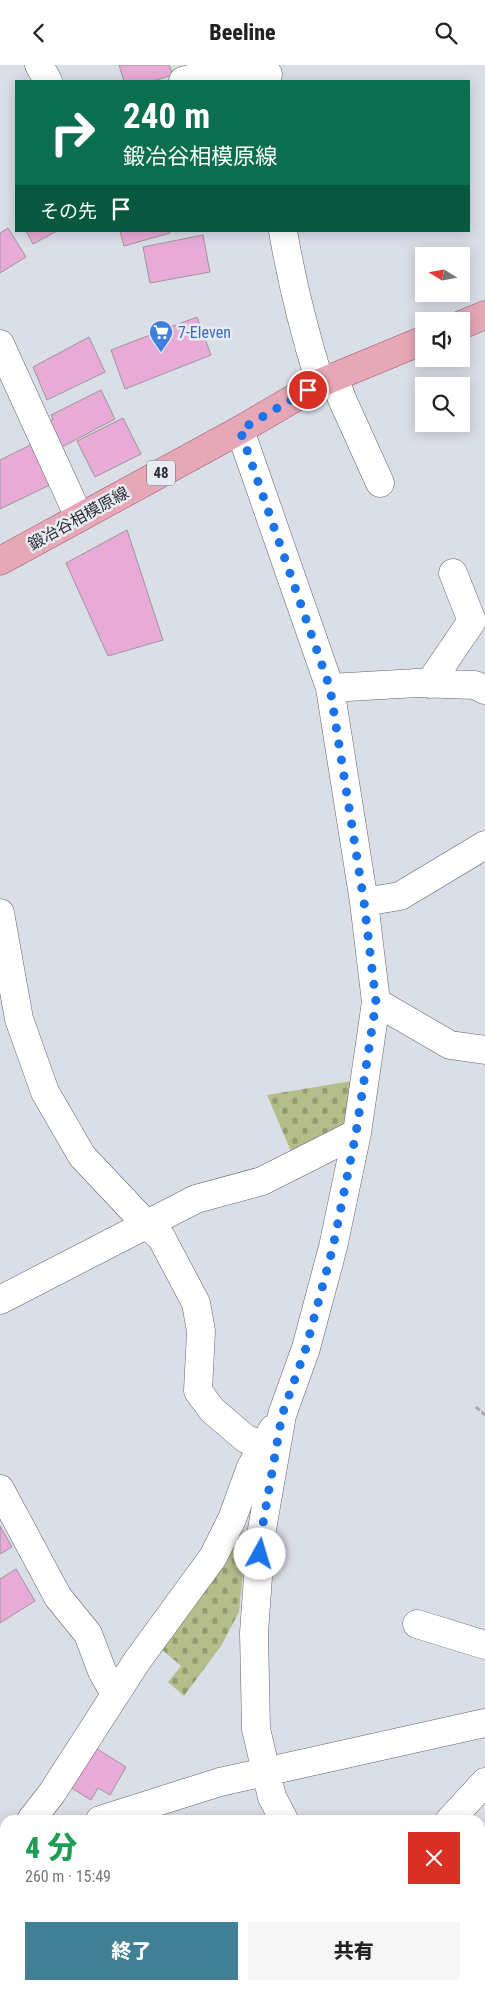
<!DOCTYPE html>
<html lang="ja">
<head>
<meta charset="utf-8">
<style>
	:root { --surface:#fff; --page:#f6f6f6; --text:#222; --muted:#767676; --accent:#418094 }
	body { margin:0; font-family:"Roboto Condensed","Noto Sans JP",sans-serif; background:var(--page); color:var(--text); height:100vh; display:flex; flex-direction:column; font-size:19px; white-space:nowrap }
	* { box-sizing:border-box; margin:0 }
	p { font-size:16px; color:var(--muted) }
	.icon { flex:none; width:28px; height:28px; fill:none; stroke:currentColor; stroke-width:2; stroke-linecap:round; stroke-linejoin:round }
	.map { position:relative; flex:1; overflow:hidden }
	.side { position:absolute; left:0px; top:1750px; width:485px; height:175px; display:flex; flex-direction:column; background:var(--surface); border-radius:15px 15px 0 0; box-shadow:0 2px 12px #0003 }
	.side>* { flex:none }
	.guide { position:absolute; left:15px; top:15px; width:455px; height:152px; border-radius:0px; box-shadow:0 2px 12px #0003; background:#0b6e4f; color:#fff; overflow:hidden }
	.needle { width:32px; rotate:281deg }
	.fabs { position:absolute; left:415px; top:182px; display:grid; gap:10px }
	.fabs a { display:grid; place-items:center; width:55px; height:55px; border-radius:0px; background:var(--surface); box-shadow:0 2px 12px #0003; font-size:25px }
	.pin { position:absolute; display:grid; place-items:center; width:42px; height:42px; color:#fff; margin:-21px; border:2px solid #fff; border-radius:50%; box-shadow:0 1px 5px #0007 }
	.me { position:absolute; width:55px; margin:-28px; rotate:6deg; stroke-linejoin:round; filter:drop-shadow(0 0 4px #0008) }
	.turn { display:flex; align-items:center; gap:18px; height:105px; padding:0 25px; font-size:22px }
	.turn .icon { width:65px; height:65px; stroke-width:2.5 }
	.turn b { display:block; font-size:35px; line-height:42px }
	.then { display:flex; align-items:center; height:48px; padding:0 25px; background:#0003; gap:10px; font-size:19px }
	.round { display:grid; place-items:center; flex:none; width:52px; height:52px; border-radius:0px; background:var(--page) }
	.headline { display:flex; align-items:center; justify-content:space-between; height:85px; padding:0 25px }
	h1 { font-size:30px; font-weight:800; line-height:38px; color:#1e9e55 }
	.action { display:flex; gap:10px; margin-top:auto; padding:10px 25px }
	.action a { flex:1; height:58px; border-radius:0px; background:var(--accent); color:#fff; font-size:20px; font-weight:800; line-height:58px; text-align:center }
	.action a+a { background:var(--page); color:var(--text) }
	header { display:flex; justify-content:space-between; align-items:center; height:65px; padding:0 25px; background:var(--surface); font-size:22px; font-weight:800 }
	.map>svg:first-child { display:block }
</style>
</head>
<body>
<header><svg class="icon" aria-label="back" viewBox="0 0 24 24"><path d="M15 5l-7 7 7 7"/></svg>Beeline<svg class="icon" aria-label="search" viewBox="0 0 24 24"><circle cx="10" cy="10" r="6"/><path d="M15 15l6 6"/></svg></header>
<div class="map">
<svg width="485" height="1925" viewBox="0 0 485 1925">
	<defs>
		<pattern id="cemetery-stones" width="16" height="16" patternUnits="userSpaceOnUse" patternTransform="scale(1.25)"><rect width="16" height="16" fill="#b5be8b"/><path d="M2 7V4a2 2 0 0 1 4 0v3zM10 15v-3a2 2 0 0 1 4 0v3z" fill="#949b72"/></pattern>
	</defs>
	<rect width="100%" height="100%" fill="#dadee7"/>
	<path fill="url(#cemetery-stones)" d="M 352,1016 L 350,1058 L 293,1091 L 267,1030 Z
		M 235,1479 L 245,1486 L 239,1547 L 221,1581 L 184,1631 L 168,1617 L 181,1601 L 159,1582 Z"/>
	<path fill="#e8abd7" stroke="#9d959a" d="M 119,0 L 169,0 L 173,10 L 153,16 L 124,16 Z
		M 8,163 L 26,192 L 0,208 L 0,168 Z
		M 26,166 L 57,166 L 33,179 Z
		M 120,166 L 169,166 L 170,168 L 124,181 Z
		M 203,170 L 210,207 L 150,218 L 143,182 Z
		M 197,252 L 211,290 L 125,324 L 111,285 Z
		M 89,272 L 105,307 L 47,335 L 33,302 Z
		M 101,325 L 115,354 L 62,382 L 49,356 L 53,354 L 51,350 Z
		M 123,353 L 141,389 L 95,412 L 77,376 Z
		M 36,377 L 56,417 L 0,444 L 0,395 Z
		M 127,465 L 163,575 L 108,591 L 66,498 Z
		M 0,1461 L 12,1482 L 0,1489 Z
		M 16,1504 L 35,1536 L 0,1558 L 0,1514 Z
		M 94,1682 L 126,1702 L 110,1730 L 98,1723 L 91,1735 L 70,1722 Z"/>
	<g fill="none" stroke-linecap="round" stroke-linejoin="round">
		<g stroke="#61646c" stroke-width="29">
			<path id="minor" d="M 39,0 L 48,16
				M 183,16 L 193,13 L 268,9
				M 283,166 C 292,219 304,266 320,318
				M 0,279 L 79,452
				M 334,312 L 342,334 L 380,418
				M 240,365 L 330,623 L 364,837 L 376,937 L 357,1068 L 333,1182 L 306,1283 L 282,1350 L 261,1470 L 254,1568 L 256,1664 L 272,1732 L 284,1755
				M 429,619 L 472,556 L 453,508
				M 330,623 L 417,618 L 475,620 L 485,625
				M 364,837 L 400,831 L 485,780
				M 0,848 L 19,954 L 45,1027 L 82,1091 L 147,1160 L 161,1172 L 196,1238 L 201,1266 L 198,1326 L 212,1345 L 246,1374 L 263,1380
				M 376,937 L 450,980 L 485,985
				M 0,1235 L 196,1134 L 262,1116 L 357,1068
				M 0,1424 L 58,1532 L 88,1569 L 102,1606 L 115,1629
				M 417,1559 L 485,1580
				M 31,1755 L 52,1728 L 137,1596 L 213,1492 L 232,1454 L 251,1402 L 273,1364
				M 100,1755 L 220,1717 L 485,1658
				M 450,1755 L 485,1717
				M 0,1788 L 5,1784
				M 295,1925 L 300,1920"/>
		</g>
		<g stroke="#9a5768" stroke-width="29">
			<path id="major" d="M 461,260 L 485,250
				M 0,496 L 240,365 L 320,318 L 424,275"/>
		</g>
		<path stroke="#a6a9b0" stroke-width="3" stroke-dasharray="5 2.5" stroke-linecap="butt" d="M 476,1342 L 485,1350"/>
		<use href="#minor" stroke="#fff" stroke-width="28"/>
		<use href="#major" stroke="#e6a7b6" stroke-width="28"/>
	</g>
	<g fill="none" stroke-linecap="round" stroke-linejoin="round">
		<path stroke="#1a73e8" stroke-width="9" stroke-dasharray="0 16.2" d="M 260,1489 L 261,1470 L 282,1350 L 306,1283 L 333,1182 L 356,1068 L 376,937 L 364,837 L 330,623 L 240,365 L 308,325"/>
	</g>
	<defs>
		<g id="supermarket-pin" transform="scale(1.25)"><path d="M0 17L-7.5 6A9.5 9.5 0 1 1 7.5 6Z" fill="#3f7fe0" stroke="#e8ebf4"/><path d="M-6-5.5h2.5l.6 2H6L4.5 2H-2.5L-4.4-4H-6ZM-1.5 3.2a1.3 1.3 0 1 0 .1 0ZM3 3.2a1.3 1.3 0 1 0 .1 0Z" fill="#fff"/></g>
	</defs>
	<g fill-rule="evenodd">
		<use href="#supermarket-pin" x="161" y="267"/>
	</g>
	<g text-anchor="middle" stroke-width="5" stroke-linejoin="round" paint-order="stroke">
		<rect fill="#e8ebf4" stroke="#65676c" stroke-width="1" x="147" y="395.5" width="28" height="25" rx="4"/>
		<g font-size="15" font-weight="bold" fill="#2d2e31">
			<text x="161" y="413">48</text>
		</g>
		<g font-size="16" fill="#366cbe" stroke="#e8ebf4" text-anchor="start">
			<text x="178" y="273">7-Eleven</text>
		</g>
		<g font-size="16" fill="#2d2e31" stroke="#e8ebf4">
			<text transform="translate(78 453) rotate(-29)" y="6">鍛冶谷相模原線</text>
		</g>
	</g>
</svg>
<div class="fabs">
<a><svg class="needle" viewBox="-14 -14 28 28"><path d="M0-13l5 13h-10z" fill="#e53935"/><path d="M0 13l5-13h-10z" fill="#767676"/></svg></a>
<a><svg class="icon" aria-label="sound" viewBox="0 0 24 24"><path d="M4 9h4l5-4v14l-5-4H4zM17 9q2 3 0 6"/></svg></a>
<a><svg class="icon" aria-label="search" viewBox="0 0 24 24"><circle cx="10" cy="10" r="6"/><path d="M15 15l6 6"/></svg></a>
</div>
<div class="pin" style="left:308px;top:325px;background:#d93025"><svg class="icon" aria-label="arrive" viewBox="0 0 24 24"><path d="M6 21V4h12l-3 4 3 4H6"/></svg></div>
<svg class="me" style="left:260px;top:1489px" viewBox="-20 -20 40 40"><circle r="19" fill="#fff"/><path d="M0-13L10 11 0 6-10 11z" fill="#1a73e8"/></svg>
<div class="guide">
<div class="turn"><svg class="icon" aria-label="right" viewBox="0 0 24 24"><path d="M7 20v-9h11M14 6l5 5-5 5"/></svg><div><b>240 m</b>鍛冶谷相模原線</div></div>
<div class="then">その先<svg class="icon" aria-label="arrive" viewBox="0 0 24 24"><path d="M6 21V4h12l-3 4 3 4H6"/></svg></div>
</div>
<section class="side">
<div class="headline"><div><h1>4 分</h1><p>260 m · 15:49</p></div><a class="round" style="background:#d93025;color:#fff"><svg class="icon" aria-label="close" viewBox="0 0 24 24"><path d="M6 6l12 12M18 6L6 18"/></svg></a></div>
<div class="action"><a>終了</a><a>共有</a></div>
</section>
</div>
</body>
</html>
